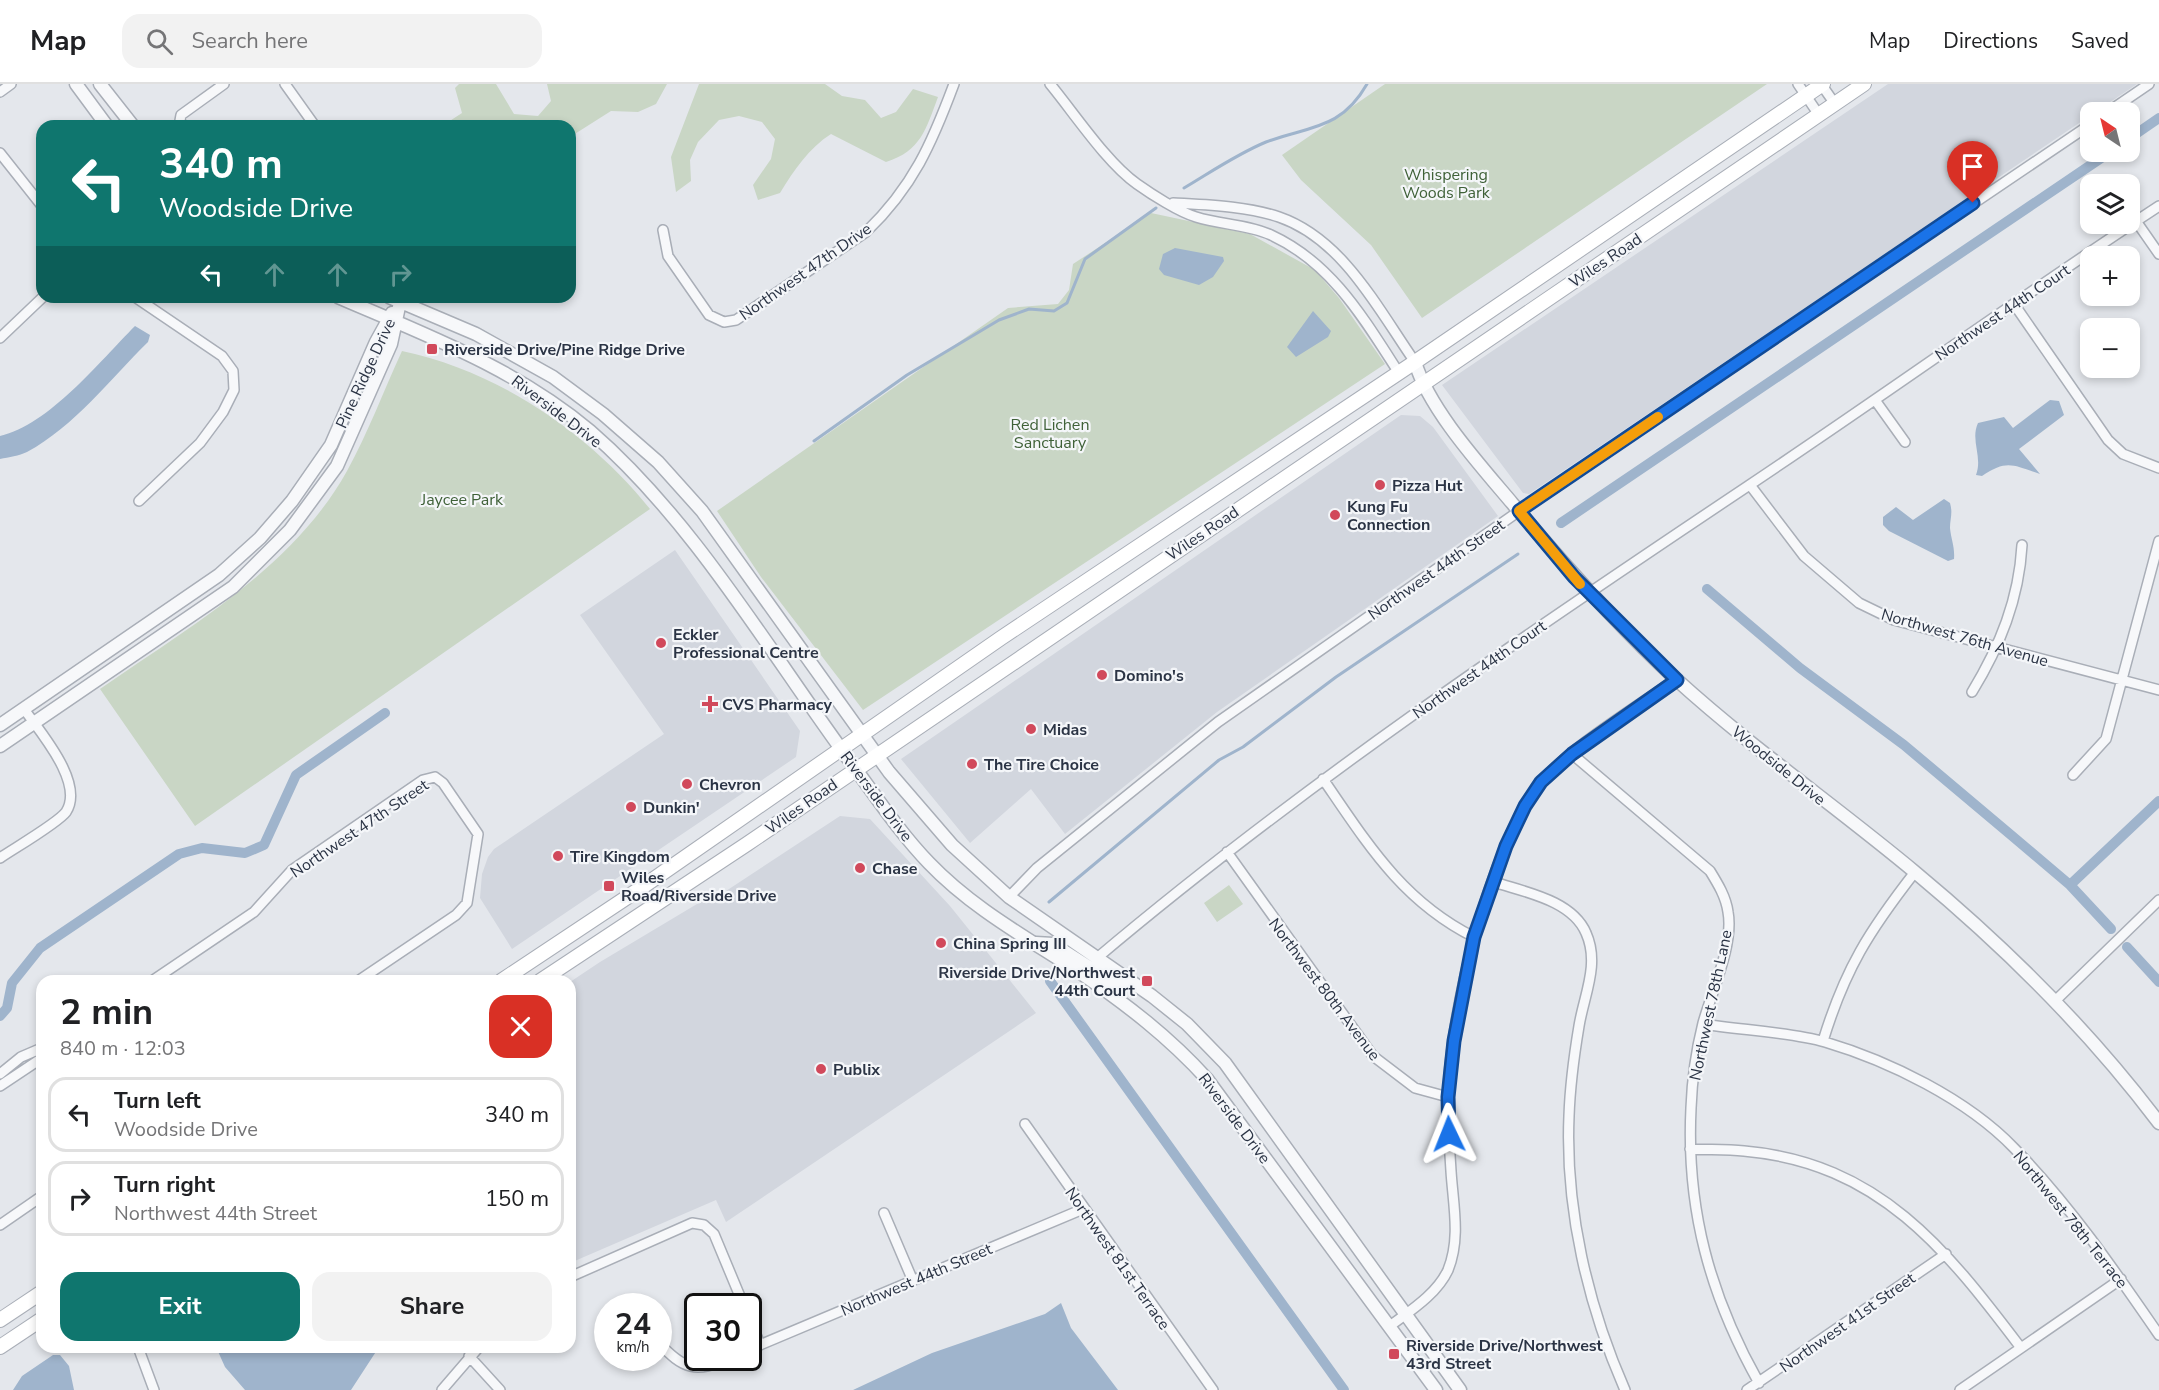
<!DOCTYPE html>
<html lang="en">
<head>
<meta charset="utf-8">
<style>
	:root { --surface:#fff; --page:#f2f2f2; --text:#202124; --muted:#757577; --line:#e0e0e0; --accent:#0f766e }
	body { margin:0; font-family:"Nunito Sans",sans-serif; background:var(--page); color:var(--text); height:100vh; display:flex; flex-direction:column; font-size:22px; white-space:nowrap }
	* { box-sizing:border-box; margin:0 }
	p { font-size:20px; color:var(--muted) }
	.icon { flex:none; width:33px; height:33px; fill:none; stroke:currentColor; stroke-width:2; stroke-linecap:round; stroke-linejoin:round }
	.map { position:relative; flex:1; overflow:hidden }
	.details { position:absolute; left:36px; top:891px; width:540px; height:378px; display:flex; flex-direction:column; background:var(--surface); border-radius:18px; box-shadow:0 3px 9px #0003 }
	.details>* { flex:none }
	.hud { position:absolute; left:36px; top:36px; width:540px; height:183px; border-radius:18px; box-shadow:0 3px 9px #0003; background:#0f766e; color:#fff; overflow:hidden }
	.needle { width:39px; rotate:325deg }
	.controls { position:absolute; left:2080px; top:18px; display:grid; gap:12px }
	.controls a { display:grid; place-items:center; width:60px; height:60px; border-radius:12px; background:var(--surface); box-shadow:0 3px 9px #0003; font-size:30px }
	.speed { position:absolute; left:594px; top:1209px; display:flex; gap:12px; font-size:30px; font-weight:700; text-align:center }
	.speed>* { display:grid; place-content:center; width:78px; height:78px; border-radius:50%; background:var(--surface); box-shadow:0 3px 9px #0003; line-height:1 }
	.speed small { font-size:15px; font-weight:400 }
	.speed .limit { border:3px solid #111; border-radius:9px; background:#fff; color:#111 }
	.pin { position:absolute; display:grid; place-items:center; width:51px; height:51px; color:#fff; margin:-62px -26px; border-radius:50% 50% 50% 0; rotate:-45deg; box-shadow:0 0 6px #0007 }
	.pin .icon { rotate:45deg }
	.me { position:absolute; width:66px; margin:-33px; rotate:358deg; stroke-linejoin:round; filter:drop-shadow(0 0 4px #0008) }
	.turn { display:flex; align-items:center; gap:21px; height:126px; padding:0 24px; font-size:27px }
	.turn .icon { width:78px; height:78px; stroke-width:2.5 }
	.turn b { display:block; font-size:42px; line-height:51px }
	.lanes { display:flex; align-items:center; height:57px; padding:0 24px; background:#0003; justify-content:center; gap:30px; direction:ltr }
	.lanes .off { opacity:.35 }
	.round { display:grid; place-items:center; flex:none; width:63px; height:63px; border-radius:18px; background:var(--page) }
	.head { display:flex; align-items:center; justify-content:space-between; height:102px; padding:0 24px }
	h1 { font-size:36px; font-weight:700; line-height:45px }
	.button { display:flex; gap:12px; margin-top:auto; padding:12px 24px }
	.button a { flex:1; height:69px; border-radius:18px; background:var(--accent); color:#fff; font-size:24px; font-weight:700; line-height:69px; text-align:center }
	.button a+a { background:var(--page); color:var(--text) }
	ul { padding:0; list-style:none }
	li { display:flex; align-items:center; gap:18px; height:75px; margin:0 12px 9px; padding:0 12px; border:3px solid var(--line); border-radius:18px }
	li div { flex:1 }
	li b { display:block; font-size:22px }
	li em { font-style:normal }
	header { display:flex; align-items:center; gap:36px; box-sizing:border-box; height:84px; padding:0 30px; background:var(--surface); border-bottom:2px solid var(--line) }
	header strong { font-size:28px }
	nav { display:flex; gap:33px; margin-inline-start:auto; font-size:21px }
	.search { width:420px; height:54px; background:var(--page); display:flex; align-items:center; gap:15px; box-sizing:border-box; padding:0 21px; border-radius:18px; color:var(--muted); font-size:22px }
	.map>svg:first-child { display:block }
</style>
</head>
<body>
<header>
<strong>Map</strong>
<div class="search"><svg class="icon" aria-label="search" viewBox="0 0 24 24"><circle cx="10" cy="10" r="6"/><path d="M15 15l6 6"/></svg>Search here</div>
<nav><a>Map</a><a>Directions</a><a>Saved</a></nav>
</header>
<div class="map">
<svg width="2159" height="1306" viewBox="0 0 2159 1306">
	<rect width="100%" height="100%" fill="#e4e7ec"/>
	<path fill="#d2d6de" d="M 1888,0 L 2137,0 L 1538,404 L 1529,410 L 1523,409 L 1442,301 Z
		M 1401,331 L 1420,332 L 1433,343 L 1498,432 L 1217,628 L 1065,750 L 1031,705 L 970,759 L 901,675 Z
		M 675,466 L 800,647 L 796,673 L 512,865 L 480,814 L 482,790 L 488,773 L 494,765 L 664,650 L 580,531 Z
		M 840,732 L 870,735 L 950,822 L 1036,929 L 726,1138 L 716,1116 L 570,1179 L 570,898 L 600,878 L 697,820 L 726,807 Z"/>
	<path fill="#c9d6c5" d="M 459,0 L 496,0 L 514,30 L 538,32 L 551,17 L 547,0 L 667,0 L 656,20 L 638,28 L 611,27 L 570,53 L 570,42 L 442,42 L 462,29 L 455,4 Z
		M 699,0 L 825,0 L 842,12 L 865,16 L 881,34 L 896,28 L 913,5 L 938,13 C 926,45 921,67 886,78 L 831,50 C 809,64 794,86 780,109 L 758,116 L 753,101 L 771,75 L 775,55 L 762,38 L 739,32 L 719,36 L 698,58 L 690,76 L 691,97 L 676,108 L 671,73 Z
		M 1385,0 L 1767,0 L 1422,234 L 1371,161 L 1301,96 L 1282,71 Z
		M 1151,129 L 1250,150 L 1315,186 L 1339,214 L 1385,280 L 863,626 L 761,493 L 717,427 L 1008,224 L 1058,220 L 1069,206 L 1073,180 Z
		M 402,267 C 498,287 589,349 650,425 L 195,742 L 100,605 C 189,543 293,484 347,387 C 368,349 384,306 402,267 Z
		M 1229,801 L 1243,820 L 1217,838 L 1204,819 Z"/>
	<path fill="#9fb4cc" d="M 1175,164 L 1223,173 L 1224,177 L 1213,193 L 1199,201 L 1164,191 L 1159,185 L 1163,170 Z
		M 1313,227 L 1331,247 L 1328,253 L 1296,273 L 1287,263 Z
		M 135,242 L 150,251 L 148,258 C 110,295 75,342 27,368 C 19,372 9,373 0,375 L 0,352 C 49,341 100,277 135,242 Z
		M 2050,316 L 2059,317 L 2064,331 L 2019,365 L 2040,390 C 2013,381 2007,375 1982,392 L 1976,391 C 1983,373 1970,356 1978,339 L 2004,333 L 2013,344 Z
		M 1944,415 L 1950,419 C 1953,429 1950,435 1950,444 C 1951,455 1955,463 1954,475 L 1948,477 L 1889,447 L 1883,441 L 1883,433 L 1896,423 L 1913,436 Z
		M 1061,1219 L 1071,1244 L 1118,1306 L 853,1306 L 932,1269 L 1045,1230 Z
		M 216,1263 L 379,1263 L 351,1306 L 245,1306 L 225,1283 Z
		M 53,1271 L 60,1271 L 69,1282 L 74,1306 L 13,1306 L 22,1292 Z"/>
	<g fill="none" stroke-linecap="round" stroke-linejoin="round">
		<path stroke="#9fb4cc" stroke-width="3" d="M 1184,104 C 1211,88 1237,70 1266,58 C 1309,42 1341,46 1367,0
			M 814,357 L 907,291 L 999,236 L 1029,225 L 1054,227 L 1067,219 L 1085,175 L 1156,124
			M 1049,818 L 1219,676 L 1243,663 L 1336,593 L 1518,470"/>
		<path stroke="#9fb4cc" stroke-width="10" d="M 2130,54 L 2159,34
			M 1561,439 L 2110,68
			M 1707,505 L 1800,584 L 1904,661 L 2011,751 L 2070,801 L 2111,845
			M 2070,801 L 2159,717
			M 2127,863 L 2159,898
			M 1050,897 L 1344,1306
			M 0,932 L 7,924 L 12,899 L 40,864 L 179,770 L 202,764 L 245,769 L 264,761 L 296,691 L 385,629"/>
		<g stroke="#a9aeb7" stroke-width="12">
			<path id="minor" d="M 285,0 L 315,42
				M 1050,0 C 1074,29 1107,79 1137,100 C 1151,110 1179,128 1196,133 C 1221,141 1247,140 1271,151 C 1332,179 1364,235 1399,289
				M 1798,0 L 1819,31
				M 1821,0 L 1835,20
				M 0,8 L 11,0
				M 2108,28 L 2149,0
				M 179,42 L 181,31 L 224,0
				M 0,69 L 42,122
				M 1173,119 C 1208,121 1246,122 1279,133 C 1343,155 1378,225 1415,278
				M 2136,137 L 2159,170
				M 663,146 L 668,172 L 709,231 L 724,238 L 736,236 L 866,148 C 913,103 932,59 954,0
				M 135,213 L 222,272 L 233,287 L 234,306 L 223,328 L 200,359 L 139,417
				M 2014,220 L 2108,356 L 2123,370 L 2159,384
				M 0,254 L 43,213
				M 1875,316 L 1905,358
				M 1750,401 L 1804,472 L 1859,519 L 1894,536 L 2159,606
				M 1972,608 C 2000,562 2019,515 2022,461
				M 1572,670 L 1710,787 C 1718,800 1726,813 1728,828 C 1734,860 1712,907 1703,939 C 1696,967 1692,996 1691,1024 C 1686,1125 1710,1212 1759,1299
				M 2073,691 L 2106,655 L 2159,457
				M 1323,695 C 1367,759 1402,817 1474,853
				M 1227,768 L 1373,972 L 1415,1004 L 1448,1013
				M 0,774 C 13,765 58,739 66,728 C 85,699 40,648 24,625
				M 1494,798 C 1524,808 1572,816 1586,849 C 1600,880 1584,911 1579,942 C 1574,972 1570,1002 1569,1032 C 1565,1125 1588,1222 1625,1306
				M 1009,813 L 1037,784 L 1218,638 L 1532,418 L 2091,40
				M 1097,874 C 1302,701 1525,551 1748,402 C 1886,310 2020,213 2159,122
				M 152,897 L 254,828 L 292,786 L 423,696 L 435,693 L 443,699 L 478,750 L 467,819 L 456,831 L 358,897
				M 2055,917 L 2159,816
				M 1703,940 C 1739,946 1791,948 1825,958 C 1889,977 1967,1015 2014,1064 C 2069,1120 2115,1187 2159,1251
				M 1823,957 C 1845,885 1869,847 1915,788
				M 0,990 L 21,973 L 42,964
				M 0,1002 L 42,974
				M 1025,1040 L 1213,1306
				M 1690,1065 C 1708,1066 1726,1065 1744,1067 C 1879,1079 1946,1165 2021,1264
				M 884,1129 L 913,1197
				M 0,1141 L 42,1112
				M 570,1193 L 692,1139 L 704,1141 L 714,1150 L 744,1222
				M 748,1232 L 760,1260
				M 1390,1242 C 1410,1227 1437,1210 1448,1186 C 1461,1154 1453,1120 1451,1087 C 1449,1063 1448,1039 1448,1015 C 1449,931 1489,766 1540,700 C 1569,663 1637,623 1676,595
				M 658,1258 C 684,1286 695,1289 731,1274
				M 138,1263 L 154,1306
				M 748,1266 L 1083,1125
				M 469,1272 L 500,1306
				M 442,1306 L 479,1263
				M 1747,1306 L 1946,1170
				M 1960,1306 L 2121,1195"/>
		</g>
		<g stroke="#a9aeb7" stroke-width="15">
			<path id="tertiary" d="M 76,0 L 107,42
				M 100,0 L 133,42
				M 338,213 C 426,251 515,284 590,347 C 695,438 770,569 852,680 C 877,714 900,749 929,779 C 972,824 1027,854 1079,888 C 1126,920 1169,953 1207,995 L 1436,1306
				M 389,213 L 476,250 L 553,293 L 603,330 L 658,378 L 702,427 L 889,688 L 952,761 L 1009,813 L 1152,912 L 1187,940 L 1225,979 L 1460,1306
				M 1415,278 C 1429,325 1480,381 1512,419 C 1564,481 1617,541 1677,596 C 1753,665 1837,723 1916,789 C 2005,863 2089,946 2159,1039
				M 0,641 L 219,491 L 260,454 L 292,417 L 331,361 L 376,258 L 392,229
				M 0,662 L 233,503 L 290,446 L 337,382 L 391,260 L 400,218
				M 1036,859 L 1053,860 L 1114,899 L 1132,898"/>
		</g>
		<g stroke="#a9aeb7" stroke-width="16">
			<path id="secondary" d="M 501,897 L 638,806 L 1001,554 L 1415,278 L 1823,0
				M 540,897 L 747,760 L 1864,0
				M 0,1236 L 42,1208
				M 0,1263 L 42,1235"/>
		</g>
		<use href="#minor" stroke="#f7f8fa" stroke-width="9"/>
		<use href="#tertiary" stroke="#f7f8fa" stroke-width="12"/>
		<use href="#secondary" stroke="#fff" stroke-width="14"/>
	</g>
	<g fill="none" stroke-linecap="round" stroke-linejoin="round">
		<g stroke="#114b97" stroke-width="15">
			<path id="route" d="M 1449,1050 L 1448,1013 L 1454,957 L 1474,853 L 1506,762 L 1525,722 L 1541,698 L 1572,670 L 1677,596 L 1574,493 L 1519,427 L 1973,119"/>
		</g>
		<use href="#route" stroke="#1a73e8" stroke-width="10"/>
		<path stroke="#f59e0b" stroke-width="10" d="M 1580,500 L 1519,427 L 1658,333"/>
	</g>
	<g fill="#d1495b" stroke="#f4f6f9" stroke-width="2">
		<rect x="426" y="259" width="12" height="12" rx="3"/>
		<circle cx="1380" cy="401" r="6"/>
		<circle cx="1335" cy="431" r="6"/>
		<circle cx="661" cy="559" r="6"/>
		<circle cx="1102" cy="591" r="6"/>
		<path d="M707 611h6v6h6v6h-6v6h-6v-6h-6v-6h6z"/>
		<circle cx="1031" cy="645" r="6"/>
		<circle cx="972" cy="680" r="6"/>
		<circle cx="687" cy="700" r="6"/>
		<circle cx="631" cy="723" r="6"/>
		<circle cx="558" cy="772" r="6"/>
		<circle cx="860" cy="784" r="6"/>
		<rect x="603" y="796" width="12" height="12" rx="3"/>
		<circle cx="941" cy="859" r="6"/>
		<rect x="1141" y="891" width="12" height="12" rx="3"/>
		<circle cx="821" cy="985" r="6"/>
		<rect x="1388" y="1264" width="12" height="12" rx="3"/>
	</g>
	<g text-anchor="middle" stroke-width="4.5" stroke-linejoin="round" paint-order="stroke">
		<g font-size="16" fill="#3f6138" stroke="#f4f6f9">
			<text x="1446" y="96">Whispering<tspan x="1446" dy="18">Woods Park</tspan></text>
			<text x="1050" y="346">Red Lichen<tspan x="1050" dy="18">Sanctuary</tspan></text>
			<text x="462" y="421">Jaycee Park</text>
		</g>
		<g font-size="16" fill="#2b3445" stroke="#f4f6f9">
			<text transform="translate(1605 176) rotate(-34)" y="6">Wiles Road</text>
			<text transform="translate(805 187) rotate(-35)" y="6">Northwest 47th Drive</text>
			<text transform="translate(2002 228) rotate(-34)" y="6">Northwest 44th Court</text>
			<text transform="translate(365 289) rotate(-65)" y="6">Pine Ridge Drive</text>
			<text transform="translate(557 327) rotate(37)" y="6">Riverside Drive</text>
			<text transform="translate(1202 449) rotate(-34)" y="6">Wiles Road</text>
			<text transform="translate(1436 485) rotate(-35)" y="6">Northwest 44th Street</text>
			<text transform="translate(1965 553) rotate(16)" y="6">Northwest 76th Avenue</text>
			<text transform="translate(1479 585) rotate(-35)" y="6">Northwest 44th Court</text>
			<text transform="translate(1779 681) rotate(39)" y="6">Woodside Drive</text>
			<text transform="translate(877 712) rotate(53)" y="6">Riverside Drive</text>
			<text transform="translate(801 722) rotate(-35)" y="6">Wiles Road</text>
			<text transform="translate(359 744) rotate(-34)" y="6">Northwest 47th Street</text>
			<text transform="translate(1325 905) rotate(53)" y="6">Northwest 80th Avenue</text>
			<text transform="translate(1710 921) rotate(-78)" y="6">Northwest 78th Lane</text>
			<text transform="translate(1235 1034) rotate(53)" y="6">Riverside Drive</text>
			<text transform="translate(2071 1135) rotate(51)" y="6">Northwest 78th Terrace</text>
			<text transform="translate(1118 1174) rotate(55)" y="6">Northwest 81st Terrace</text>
			<text transform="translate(916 1195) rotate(-23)" y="6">Northwest 44th Street</text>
			<text transform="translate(1847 1238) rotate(-35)" y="6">Northwest 41st Street</text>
		</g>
		<g font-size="16" font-weight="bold" fill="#2b3445" stroke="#f4f6f9" text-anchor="start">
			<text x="444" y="271">Riverside Drive/Pine Ridge Drive</text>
			<text x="1392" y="407">Pizza Hut</text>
			<text x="1347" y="428">Kung Fu<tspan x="1347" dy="18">Connection</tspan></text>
			<text x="673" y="556">Eckler<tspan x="673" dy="18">Professional Centre</tspan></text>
			<text x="1114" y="597">Domino's</text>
			<text x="722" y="626">CVS Pharmacy</text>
			<text x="1043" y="651">Midas</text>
			<text x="984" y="686">The Tire Choice</text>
			<text x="699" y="706">Chevron</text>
			<text x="643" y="729">Dunkin'</text>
			<text x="570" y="778">Tire Kingdom</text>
			<text x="872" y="790">Chase</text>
			<text x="621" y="799">Wiles<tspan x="621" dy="18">Road/Riverside Drive</tspan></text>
			<text x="953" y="865">China Spring III</text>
			<text x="1135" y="894" text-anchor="end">Riverside Drive/Northwest<tspan x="1135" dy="18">44th Court</tspan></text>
			<text x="833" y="991">Publix</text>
			<text x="1406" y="1267">Riverside Drive/Northwest<tspan x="1406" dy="18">43rd Street</tspan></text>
		</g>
	</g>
</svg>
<div class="controls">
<a><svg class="needle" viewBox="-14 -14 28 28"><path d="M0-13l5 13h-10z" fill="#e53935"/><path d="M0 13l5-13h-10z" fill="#757577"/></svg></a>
<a><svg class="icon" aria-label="layers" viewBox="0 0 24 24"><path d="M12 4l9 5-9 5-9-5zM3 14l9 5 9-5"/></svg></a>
<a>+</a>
<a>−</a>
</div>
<div class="speed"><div>24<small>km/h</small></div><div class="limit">30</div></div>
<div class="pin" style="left:1973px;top:119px;background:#d93025"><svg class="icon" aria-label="arrive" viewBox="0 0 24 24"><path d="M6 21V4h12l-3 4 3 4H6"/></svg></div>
<svg class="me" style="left:1449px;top:1050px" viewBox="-20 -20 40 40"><path d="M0-17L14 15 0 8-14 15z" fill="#1a73e8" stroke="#fff" stroke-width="4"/></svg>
<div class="hud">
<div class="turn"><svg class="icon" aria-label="left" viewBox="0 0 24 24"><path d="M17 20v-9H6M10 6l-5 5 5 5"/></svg><div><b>340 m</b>Woodside Drive</div></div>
<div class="lanes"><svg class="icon" aria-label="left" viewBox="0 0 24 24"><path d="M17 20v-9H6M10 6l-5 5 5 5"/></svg><svg class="icon off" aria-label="ahead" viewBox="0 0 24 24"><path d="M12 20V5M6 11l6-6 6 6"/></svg><svg class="icon off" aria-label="ahead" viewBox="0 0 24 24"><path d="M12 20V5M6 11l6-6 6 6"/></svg><svg class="icon off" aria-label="right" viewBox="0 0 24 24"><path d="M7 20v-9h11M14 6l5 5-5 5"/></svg></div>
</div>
<section class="details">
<div class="head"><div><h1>2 min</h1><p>840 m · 12:03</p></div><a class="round" style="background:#d93025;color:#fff"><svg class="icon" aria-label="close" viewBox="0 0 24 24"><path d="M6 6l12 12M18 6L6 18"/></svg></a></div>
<ul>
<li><svg class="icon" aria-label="left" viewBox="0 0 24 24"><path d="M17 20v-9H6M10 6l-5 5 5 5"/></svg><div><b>Turn left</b><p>Woodside Drive</p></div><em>340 m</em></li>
<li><svg class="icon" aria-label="right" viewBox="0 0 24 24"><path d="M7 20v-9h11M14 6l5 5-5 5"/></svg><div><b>Turn right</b><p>Northwest 44th Street</p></div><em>150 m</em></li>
</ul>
<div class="button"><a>Exit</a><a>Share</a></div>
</section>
</div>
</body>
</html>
